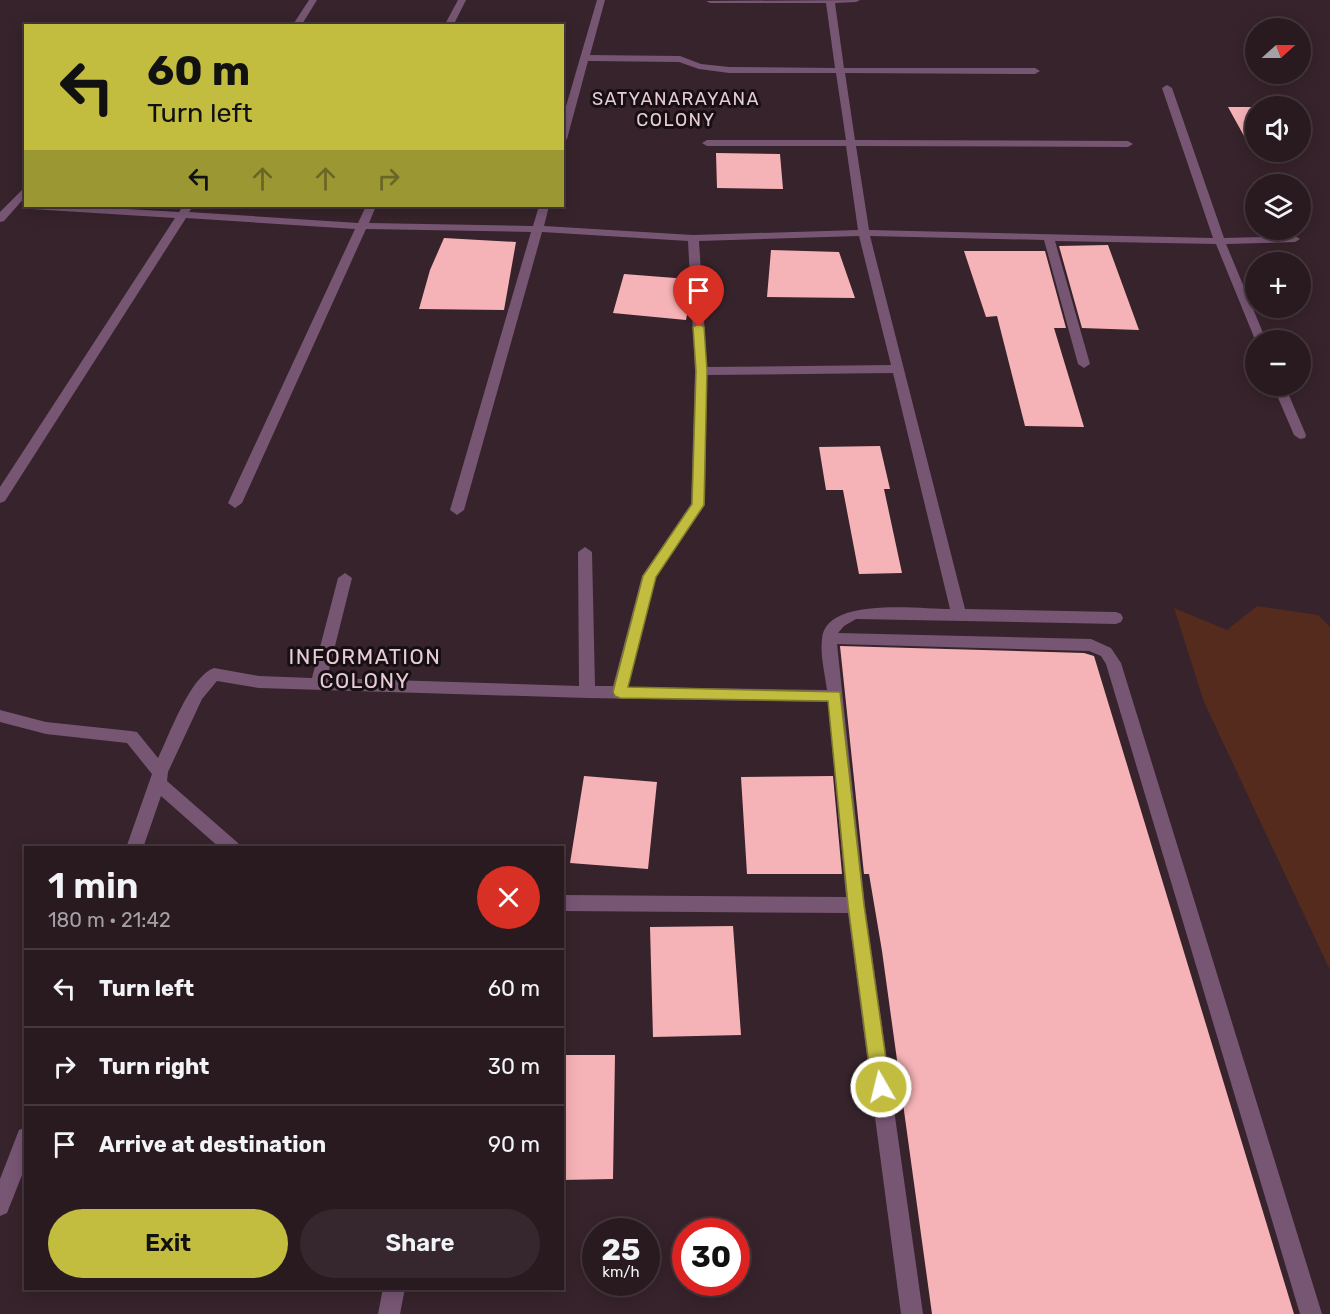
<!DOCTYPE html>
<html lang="en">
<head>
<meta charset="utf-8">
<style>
	:root { --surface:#291a20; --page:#35272d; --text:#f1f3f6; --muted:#a5a1a5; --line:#45383e; --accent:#c2bd3f }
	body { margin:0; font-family:Rubik,sans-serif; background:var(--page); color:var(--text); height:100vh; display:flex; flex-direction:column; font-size:22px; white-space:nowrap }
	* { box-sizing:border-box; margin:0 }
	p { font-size:20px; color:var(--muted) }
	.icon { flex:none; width:33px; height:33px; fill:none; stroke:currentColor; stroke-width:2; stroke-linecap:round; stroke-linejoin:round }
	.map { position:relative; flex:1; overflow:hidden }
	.panel { position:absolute; left:24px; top:846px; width:540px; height:444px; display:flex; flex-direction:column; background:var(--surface); border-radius:0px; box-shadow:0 3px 15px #0003,0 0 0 2px var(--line) }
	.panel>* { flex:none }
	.hud { position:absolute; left:24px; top:24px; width:540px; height:183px; border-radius:0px; box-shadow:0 3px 15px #0003,0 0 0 2px var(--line); background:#c2bd3f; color:#111; overflow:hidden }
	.needle { width:39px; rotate:69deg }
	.tools { position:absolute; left:1245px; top:18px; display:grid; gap:12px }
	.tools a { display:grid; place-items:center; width:66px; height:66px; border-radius:50%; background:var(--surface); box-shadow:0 3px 15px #0003,0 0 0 2px var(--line); font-size:30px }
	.speed { position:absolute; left:582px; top:1218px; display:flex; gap:12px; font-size:30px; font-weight:700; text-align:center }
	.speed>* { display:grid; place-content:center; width:78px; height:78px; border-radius:50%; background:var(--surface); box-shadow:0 3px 15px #0003,0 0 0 2px var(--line); line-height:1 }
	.speed small { font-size:15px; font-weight:400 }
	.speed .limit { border:9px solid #d22; background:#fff; color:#111 }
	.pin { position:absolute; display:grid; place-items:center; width:51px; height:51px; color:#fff; margin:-62px -26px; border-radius:50% 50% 50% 0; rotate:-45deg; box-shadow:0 0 6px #0007 }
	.pin .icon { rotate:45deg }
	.me { position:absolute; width:66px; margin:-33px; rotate:352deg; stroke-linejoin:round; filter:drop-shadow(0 0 4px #0008) }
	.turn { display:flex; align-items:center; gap:21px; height:126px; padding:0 24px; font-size:27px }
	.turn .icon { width:78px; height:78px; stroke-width:2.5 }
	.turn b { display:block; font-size:42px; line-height:51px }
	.lanes { display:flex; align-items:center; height:57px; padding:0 24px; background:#0003; justify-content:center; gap:30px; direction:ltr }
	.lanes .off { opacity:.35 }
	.round { display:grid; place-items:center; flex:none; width:63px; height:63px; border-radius:32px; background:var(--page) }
	.overview { display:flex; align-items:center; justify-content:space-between; height:102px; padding:0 24px }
	h1 { font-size:36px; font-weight:600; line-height:45px }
	.primary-button { display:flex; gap:12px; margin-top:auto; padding:12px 24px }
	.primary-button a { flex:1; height:69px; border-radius:36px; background:var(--accent); color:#111; font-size:24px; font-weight:600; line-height:69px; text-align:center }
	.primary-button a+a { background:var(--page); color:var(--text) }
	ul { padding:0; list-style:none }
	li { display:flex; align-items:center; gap:18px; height:78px; padding:0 24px; border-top:2px solid var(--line) }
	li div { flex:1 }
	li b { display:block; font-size:22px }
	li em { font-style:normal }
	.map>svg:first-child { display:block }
</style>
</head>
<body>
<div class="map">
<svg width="1330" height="1314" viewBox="0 0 1330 1314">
	<rect width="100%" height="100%" fill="#37232b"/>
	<path fill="#542b1d" d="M 1257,606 L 1318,615 L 1330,627 L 1330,970 L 1204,702 L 1174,608 L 1227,630 Z"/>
	<path fill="#f6b3b7" d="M 1228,107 L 1256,107 L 1256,145 L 1249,145 Z
		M 716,153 L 780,154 L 783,189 L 717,188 Z
		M 444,238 L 516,242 L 504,310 L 419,309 L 430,270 Z
		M 1108,245 L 1139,330 L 1082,328 L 1059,246 Z
		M 771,250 L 839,252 L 855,298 L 767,297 Z
		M 964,251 L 1045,251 L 1066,328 L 1054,328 L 1084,427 L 1025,426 L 997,316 L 986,317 Z
		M 624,274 L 688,279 L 689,304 L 686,320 L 613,313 Z
		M 880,446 L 890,489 L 884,489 L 902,573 L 859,574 L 843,490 L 826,490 L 819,447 Z
		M 840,646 L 1084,653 L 1094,656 L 1294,1314 L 932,1314 L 882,951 L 869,874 L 864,874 Z
		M 584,776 L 657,782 L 648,869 L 570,863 Z
		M 833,776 L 842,874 L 747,874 L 741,777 Z
		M 733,926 L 741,1035 L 653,1037 L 650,927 Z
		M 562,1055 L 615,1055 L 613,1179 L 562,1180 Z"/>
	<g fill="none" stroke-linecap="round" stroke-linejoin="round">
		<path fill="#775674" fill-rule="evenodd" d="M 309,0 L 317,0 L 301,26 L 292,26 Z
			M 458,0 L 466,0 L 453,26 L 444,26 Z
			M 597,0 L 605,0 L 590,55 L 680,56 L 701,64 L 729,67 L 835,68 L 826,3 L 710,3 L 706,1 L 860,0 L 856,2 L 835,3 L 844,68 L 1035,68 L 1040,71 L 1035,74 L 845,73 L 855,140 L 1128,141 L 1133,144 L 1128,147 L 856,146 L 869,230 L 1213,238 L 1162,88 L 1167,85 L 1172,88 L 1224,238 L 1295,236 L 1300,239 L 1295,242 L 1226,244 L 1266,340 L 1256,342 L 1216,244 L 1055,241 L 1090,364 L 1084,368 L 1078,364 L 1044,240 L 870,236 L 965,609 L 1116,612 L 1121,614 L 1123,618 L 1121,622 L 1116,624 L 856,619 L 844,626 L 838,633 L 1091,639 L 1111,648 L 1121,663 L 1322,1314 L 1300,1314 L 1106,664 L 1101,656 L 1089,651 L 837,644 L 865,905 L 923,1314 L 901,1314 L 848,913 L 562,911 L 562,895 L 846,897 L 828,702 L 587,698 L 259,688 L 217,681 L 202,699 L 168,772 L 167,781 L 238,843 L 240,848 L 220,848 L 161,796 L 143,848 L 126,848 L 152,774 L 127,743 L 46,734 L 0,722 L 0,710 L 46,722 L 131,731 L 137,732 L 158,758 C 169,736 190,676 214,668 L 259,676 L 312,678 L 338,578 L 345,573 L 352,578 L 327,678 L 579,686 L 578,552 L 585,547 L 592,552 L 595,686 L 613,686 L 642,576 L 691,504 L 695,371 L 688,241 L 542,232 L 464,510 L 457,515 L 450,510 L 531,232 L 366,229 L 242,503 L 235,508 L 228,503 L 355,229 L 186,218 L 5,501 L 0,503 L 0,487 L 175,218 L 31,209 L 26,206 L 75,206 L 179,212 L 183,206 L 190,206 L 192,208 L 189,212 L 358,223 L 366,206 L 376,206 L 369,223 L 533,226 L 539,206 L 549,206 L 544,226 L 693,235 L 858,230 L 846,146 L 707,146 L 702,143 L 707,140 L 846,140 L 836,73 L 729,73 L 699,69 L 679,62 L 588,61 L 567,139 L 562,142 L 562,120 ZM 859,236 L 891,365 L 707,367 L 699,241 ZM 893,373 L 950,609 C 920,609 825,596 822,639 C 820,655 825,674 827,690 L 628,687 L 656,577 L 705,505 L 707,375 Z
			M 26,186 L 26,196 L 4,221 L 0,222 L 0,212 Z
			M 1273,386 L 1285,386 L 1306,435 L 1305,438 L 1300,439 L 1294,435 Z
			M 26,1127 L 26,1165 L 7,1213 L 0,1216 L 0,1179 L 19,1130 Z
			M 383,1288 L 405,1288 L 400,1314 L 378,1314 Z"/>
	</g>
	<path fill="#c2bd3f" stroke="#7e7b29" stroke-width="1.5" d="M 699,324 L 704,327 L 707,371 L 704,505 L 656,577 L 628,687 L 840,692 L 864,905 L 890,1087 L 887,1093 L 881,1096 L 875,1093 L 872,1087 L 848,905 L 828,701 L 620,698 L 615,696 L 613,692 L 643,576 L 692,504 L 696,371 L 693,327 Z"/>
	<g text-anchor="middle" stroke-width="6" stroke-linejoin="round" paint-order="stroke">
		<g font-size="18" letter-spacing="1.5" fill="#e7cbd6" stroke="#180f13">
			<text x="676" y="105">SATYANARAYANA<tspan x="676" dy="21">COLONY</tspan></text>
		</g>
		<g font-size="21" letter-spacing="1.5" fill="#e7cbd6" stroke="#180f13">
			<text x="365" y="664">INFORMATION<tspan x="365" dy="24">COLONY</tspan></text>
		</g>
	</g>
</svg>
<div class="tools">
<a><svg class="needle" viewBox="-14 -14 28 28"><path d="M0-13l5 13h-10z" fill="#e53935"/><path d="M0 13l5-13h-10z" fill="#a5a1a5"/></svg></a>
<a><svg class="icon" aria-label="sound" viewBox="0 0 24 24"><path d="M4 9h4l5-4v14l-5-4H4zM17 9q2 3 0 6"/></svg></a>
<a><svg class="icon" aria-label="layers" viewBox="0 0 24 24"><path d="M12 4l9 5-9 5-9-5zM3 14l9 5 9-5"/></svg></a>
<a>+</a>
<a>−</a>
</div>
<div class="speed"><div>25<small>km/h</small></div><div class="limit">30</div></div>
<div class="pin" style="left:699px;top:327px;background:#d93025"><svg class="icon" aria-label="arrive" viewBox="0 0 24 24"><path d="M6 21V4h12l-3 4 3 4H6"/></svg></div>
<svg class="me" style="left:881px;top:1087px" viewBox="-20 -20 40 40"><circle r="17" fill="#c2bd3f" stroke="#fff" stroke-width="3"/><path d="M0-11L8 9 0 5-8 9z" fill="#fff"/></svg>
<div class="hud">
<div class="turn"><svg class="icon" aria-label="left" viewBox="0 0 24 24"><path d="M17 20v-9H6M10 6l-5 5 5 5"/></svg><div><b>60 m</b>Turn left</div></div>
<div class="lanes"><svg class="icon" aria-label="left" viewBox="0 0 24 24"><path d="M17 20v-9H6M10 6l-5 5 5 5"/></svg><svg class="icon off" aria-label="ahead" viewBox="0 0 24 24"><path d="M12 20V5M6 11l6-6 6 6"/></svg><svg class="icon off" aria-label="ahead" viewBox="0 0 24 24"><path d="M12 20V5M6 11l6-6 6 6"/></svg><svg class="icon off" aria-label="right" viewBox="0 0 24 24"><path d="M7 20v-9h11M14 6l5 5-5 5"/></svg></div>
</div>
<section class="panel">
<div class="overview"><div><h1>1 min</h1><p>180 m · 21:42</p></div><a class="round" style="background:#d93025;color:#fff"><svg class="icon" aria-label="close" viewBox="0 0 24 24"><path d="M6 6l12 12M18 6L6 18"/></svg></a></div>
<ul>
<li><svg class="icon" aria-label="left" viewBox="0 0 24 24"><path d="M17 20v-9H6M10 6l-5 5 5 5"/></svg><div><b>Turn left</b></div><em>60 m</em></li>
<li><svg class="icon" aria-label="right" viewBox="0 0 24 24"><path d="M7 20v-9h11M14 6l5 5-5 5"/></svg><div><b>Turn right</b></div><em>30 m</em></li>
<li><svg class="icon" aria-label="arrive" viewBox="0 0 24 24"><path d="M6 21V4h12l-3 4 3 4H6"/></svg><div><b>Arrive at destination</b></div><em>90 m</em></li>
</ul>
<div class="primary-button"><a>Exit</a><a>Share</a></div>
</section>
</div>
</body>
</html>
